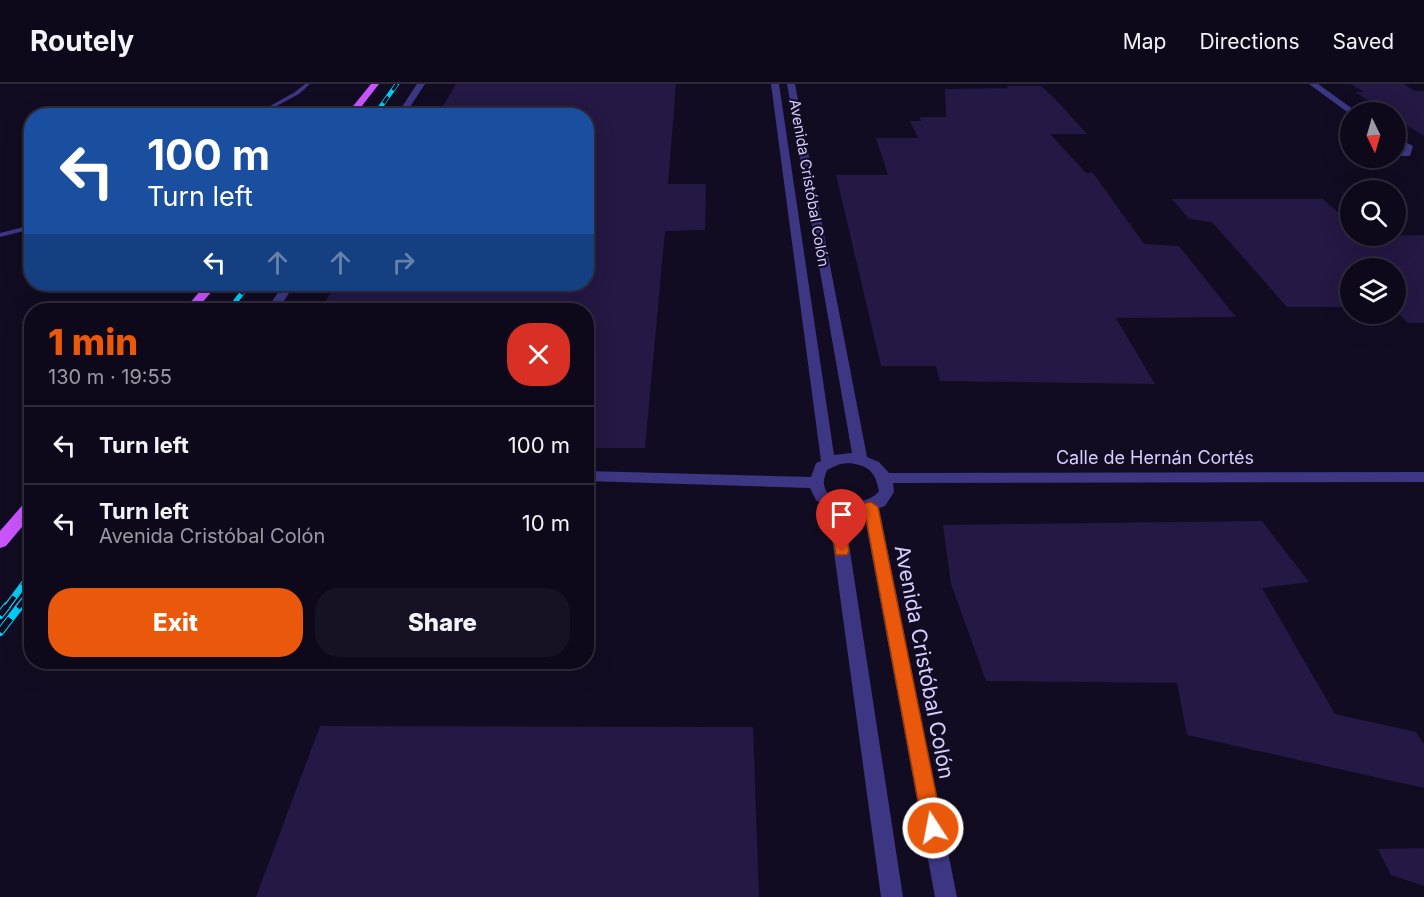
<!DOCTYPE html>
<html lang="en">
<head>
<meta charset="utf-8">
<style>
	:root { --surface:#0e091a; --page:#171223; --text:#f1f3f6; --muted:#9b9aa2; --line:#2e2a39; --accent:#ea580c }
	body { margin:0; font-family:Inter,sans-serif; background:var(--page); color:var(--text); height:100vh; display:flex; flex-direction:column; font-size:22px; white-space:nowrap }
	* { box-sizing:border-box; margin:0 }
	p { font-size:20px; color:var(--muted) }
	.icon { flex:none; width:33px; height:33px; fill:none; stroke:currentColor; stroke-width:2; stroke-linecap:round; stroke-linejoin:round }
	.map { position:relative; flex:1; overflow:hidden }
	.sheet { position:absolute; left:24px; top:219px; width:570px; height:366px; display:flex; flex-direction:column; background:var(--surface); border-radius:24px; box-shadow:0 6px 24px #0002,0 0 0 2px var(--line) }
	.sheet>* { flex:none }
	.top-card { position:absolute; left:24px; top:24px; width:570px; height:183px; border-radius:24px; box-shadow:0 6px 24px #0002,0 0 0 2px var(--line); background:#1a4fa0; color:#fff; overflow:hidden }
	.needle { width:39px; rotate:175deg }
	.tools { position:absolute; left:1340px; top:18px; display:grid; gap:12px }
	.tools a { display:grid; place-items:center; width:66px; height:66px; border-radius:50%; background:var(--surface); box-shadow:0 6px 24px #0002,0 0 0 2px var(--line); font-size:30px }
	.pin { position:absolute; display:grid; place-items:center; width:51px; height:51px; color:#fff; margin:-62px -26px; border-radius:50% 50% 50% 0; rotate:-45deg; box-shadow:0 0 6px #0007 }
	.pin .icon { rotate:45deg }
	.me { position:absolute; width:66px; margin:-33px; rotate:349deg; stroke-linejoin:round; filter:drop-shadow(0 0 4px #0008) }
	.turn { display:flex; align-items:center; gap:21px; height:126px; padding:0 24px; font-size:27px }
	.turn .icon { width:78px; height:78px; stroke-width:2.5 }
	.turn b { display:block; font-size:42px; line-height:51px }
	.lanes { display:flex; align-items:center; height:57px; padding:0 24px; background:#0003; justify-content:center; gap:30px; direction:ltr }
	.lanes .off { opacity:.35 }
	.round { display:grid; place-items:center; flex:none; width:63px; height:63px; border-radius:24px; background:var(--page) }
	.headline { display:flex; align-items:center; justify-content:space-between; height:102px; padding:0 24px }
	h1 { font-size:36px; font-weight:800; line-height:45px; color:var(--accent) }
	.primary-button { display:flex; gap:12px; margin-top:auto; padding:12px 24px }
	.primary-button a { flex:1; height:69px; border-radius:24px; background:var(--accent); color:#fff; font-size:24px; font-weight:800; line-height:69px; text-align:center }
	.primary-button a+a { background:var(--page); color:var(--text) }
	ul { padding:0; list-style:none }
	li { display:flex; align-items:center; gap:18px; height:78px; padding:0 24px; border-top:2px solid var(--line) }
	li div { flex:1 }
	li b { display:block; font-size:22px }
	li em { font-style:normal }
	header { display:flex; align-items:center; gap:36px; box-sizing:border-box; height:84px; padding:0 30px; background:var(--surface); border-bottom:2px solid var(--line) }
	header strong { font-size:28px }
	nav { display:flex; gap:33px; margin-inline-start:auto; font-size:21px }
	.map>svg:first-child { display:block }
</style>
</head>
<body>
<header>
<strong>Routely</strong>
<nav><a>Map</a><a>Directions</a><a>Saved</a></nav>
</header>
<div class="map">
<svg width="1424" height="813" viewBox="0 0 1424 813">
	<rect width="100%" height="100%" fill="#120c22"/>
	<path fill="#241844" d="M 456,0 L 676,0 L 668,100 L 706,100 L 705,146 L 665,147 L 645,364 L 586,364 L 586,226 L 320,226 L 336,200 L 586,200 L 586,32 L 437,32 Z
		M 1351,0 L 1404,0 L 1415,7 L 1424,7 L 1424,52 L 1395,34 L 1395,28 L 1387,28 L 1355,8 L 1364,8 Z
		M 1006,2 L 1041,2 L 1053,13 L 1087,50 L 1050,50 L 1086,89 L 1093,89 L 1144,160 L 1179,162 L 1236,233 L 1116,234 L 1155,300 L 940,297 L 936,282 L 881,282 L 836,91 L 888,91 L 876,54 L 918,54 L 910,37 L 921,37 L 920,33 L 946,33 L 945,5 L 1009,4 Z
		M 1172,115 L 1323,115 L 1350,139 L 1350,152 L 1424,151 L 1424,239 L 1408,239 L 1395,226 L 1395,184 L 1350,184 L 1350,223 L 1287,223 L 1212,138 L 1189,135 Z
		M 1262,437 L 1309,498 L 1262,504 L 1335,630 L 1416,648 L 1424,660 L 1424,704 L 1187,651 L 1177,599 L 986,597 L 951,500 L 943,441 Z
		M 320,642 L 753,643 L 759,813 L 256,813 Z
		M 1424,764 L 1424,802 L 1391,791 L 1378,765 Z"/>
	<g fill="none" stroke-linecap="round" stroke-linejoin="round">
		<path fill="#3d3683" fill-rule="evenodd" d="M 305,0 L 310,0 L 299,10 L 258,32 L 252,32 L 295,8 Z
			M 32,141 L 32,145 L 0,153 L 0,149 Z"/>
		<path fill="#3d3683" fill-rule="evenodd" d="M 417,0 L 425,0 L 404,32 L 396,32 Z
			M 771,0 L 779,0 L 834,371 L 852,369 L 787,0 L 795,0 L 867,373 L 879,378 L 889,389 L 1424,388 L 1424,398 L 893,399 L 894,408 L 885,422 L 879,424 L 957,813 L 935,813 L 864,429 L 844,428 L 903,813 L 881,813 L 828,424 L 816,416 L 810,404 L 586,397 L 586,387 L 811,393 L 816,379 L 821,377 ZM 849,379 C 869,382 875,387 879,407 C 869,422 826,423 824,400 C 823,396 826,390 827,386 L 840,380 Z
			M 1309,0 L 1318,0 L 1357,28 L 1350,30 Z
			M 1395,53 L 1413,62 L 1410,72 L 1395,72 L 1395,66 L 1404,67 L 1405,65 L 1395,59 Z
			M 284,200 L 295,200 L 278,226 L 266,226 Z"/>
		<path fill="#ca55ff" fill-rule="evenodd" d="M 371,0 L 379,0 L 354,32 L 345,32 Z
			M 206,200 L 218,200 L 196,226 L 184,226 Z
			M 32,414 L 32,431 L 6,462 L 0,464 L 0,447 L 27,416 Z"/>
		<g stroke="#00d0f9" stroke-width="4.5">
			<path id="rail-far3" d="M 374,32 L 397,0"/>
		</g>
		<g stroke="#00d0f9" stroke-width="5">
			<path id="rail-far2" d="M 229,226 L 249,200"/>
		</g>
		<g stroke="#00d0f9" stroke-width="7">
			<path id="rail-far1" d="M 6,524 L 32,489
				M 18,524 L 32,506"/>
		</g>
		<g stroke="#00d0f9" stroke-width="8">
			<path id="rail" d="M 0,531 L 7,522
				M 0,548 L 20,522"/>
		</g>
		<use href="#rail-far3" stroke="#120c22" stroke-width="3" stroke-dasharray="8" stroke-linecap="butt"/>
		<use href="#rail-far2" stroke="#120c22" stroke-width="4" stroke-dasharray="10" stroke-linecap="butt"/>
		<use href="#rail-far1" stroke="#120c22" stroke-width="4.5" stroke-dasharray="14" stroke-linecap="butt"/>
		<use href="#rail" stroke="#120c22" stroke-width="6" stroke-dasharray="17" stroke-linecap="butt"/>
	</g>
	<path fill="#ea580c" stroke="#983908" stroke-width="1.5" d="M 835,416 L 859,420 L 871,418 L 878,423 L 943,744 L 940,751 L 933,754 L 926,751 L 923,744 L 865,429 L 843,427 L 849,467 L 847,471 L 836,471 L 828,421 Z"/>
	<g text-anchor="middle" stroke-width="4.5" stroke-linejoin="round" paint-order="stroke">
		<g font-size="15" fill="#d6ceff" stroke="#120c22">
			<text transform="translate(809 99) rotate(80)" y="5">Avenida Cristóbal Colón</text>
		</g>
		<g font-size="18" fill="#d6ceff" stroke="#120c22">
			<text x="1155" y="380">Calle de Hernán Cortés</text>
		</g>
		<g font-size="21" fill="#d6ceff" stroke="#120c22">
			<text transform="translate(924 578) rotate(79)" y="7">Avenida Cristóbal Colón</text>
		</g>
	</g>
</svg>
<div class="tools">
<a><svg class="needle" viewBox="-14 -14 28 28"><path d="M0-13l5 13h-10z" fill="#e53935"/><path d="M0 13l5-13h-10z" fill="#9b9aa2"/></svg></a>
<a><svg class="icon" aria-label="search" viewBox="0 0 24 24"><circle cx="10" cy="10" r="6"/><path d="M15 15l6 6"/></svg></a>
<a><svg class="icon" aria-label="layers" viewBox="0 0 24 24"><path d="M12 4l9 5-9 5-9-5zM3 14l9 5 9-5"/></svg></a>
</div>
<div class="pin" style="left:842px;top:467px;background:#d93025"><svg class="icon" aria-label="arrive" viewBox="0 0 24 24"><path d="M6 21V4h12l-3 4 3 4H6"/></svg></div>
<svg class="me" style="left:933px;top:744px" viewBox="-20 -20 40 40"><circle r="17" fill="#ea580c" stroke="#fff" stroke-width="3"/><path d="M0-11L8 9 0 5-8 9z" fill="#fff"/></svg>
<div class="top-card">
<div class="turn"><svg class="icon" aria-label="left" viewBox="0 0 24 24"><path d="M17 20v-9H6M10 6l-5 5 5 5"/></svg><div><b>100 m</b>Turn left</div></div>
<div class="lanes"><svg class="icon" aria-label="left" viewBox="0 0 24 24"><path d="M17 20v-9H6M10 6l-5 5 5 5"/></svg><svg class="icon off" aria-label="ahead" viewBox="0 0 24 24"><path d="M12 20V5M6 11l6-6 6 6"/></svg><svg class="icon off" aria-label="ahead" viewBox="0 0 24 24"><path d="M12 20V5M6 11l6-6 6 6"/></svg><svg class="icon off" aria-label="right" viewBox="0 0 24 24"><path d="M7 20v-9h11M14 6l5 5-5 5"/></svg></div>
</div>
<section class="sheet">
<div class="headline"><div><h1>1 min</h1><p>130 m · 19:55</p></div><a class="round" style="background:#d93025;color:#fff"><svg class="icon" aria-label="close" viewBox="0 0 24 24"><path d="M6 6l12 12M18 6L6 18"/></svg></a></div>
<ul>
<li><svg class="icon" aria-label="left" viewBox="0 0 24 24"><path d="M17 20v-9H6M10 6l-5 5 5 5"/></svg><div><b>Turn left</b></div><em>100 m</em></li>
<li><svg class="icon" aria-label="left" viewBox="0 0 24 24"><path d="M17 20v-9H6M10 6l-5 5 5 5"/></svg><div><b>Turn left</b><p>Avenida Cristóbal Colón</p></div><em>10 m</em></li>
</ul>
<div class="primary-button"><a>Exit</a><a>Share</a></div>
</section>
</div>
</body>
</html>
